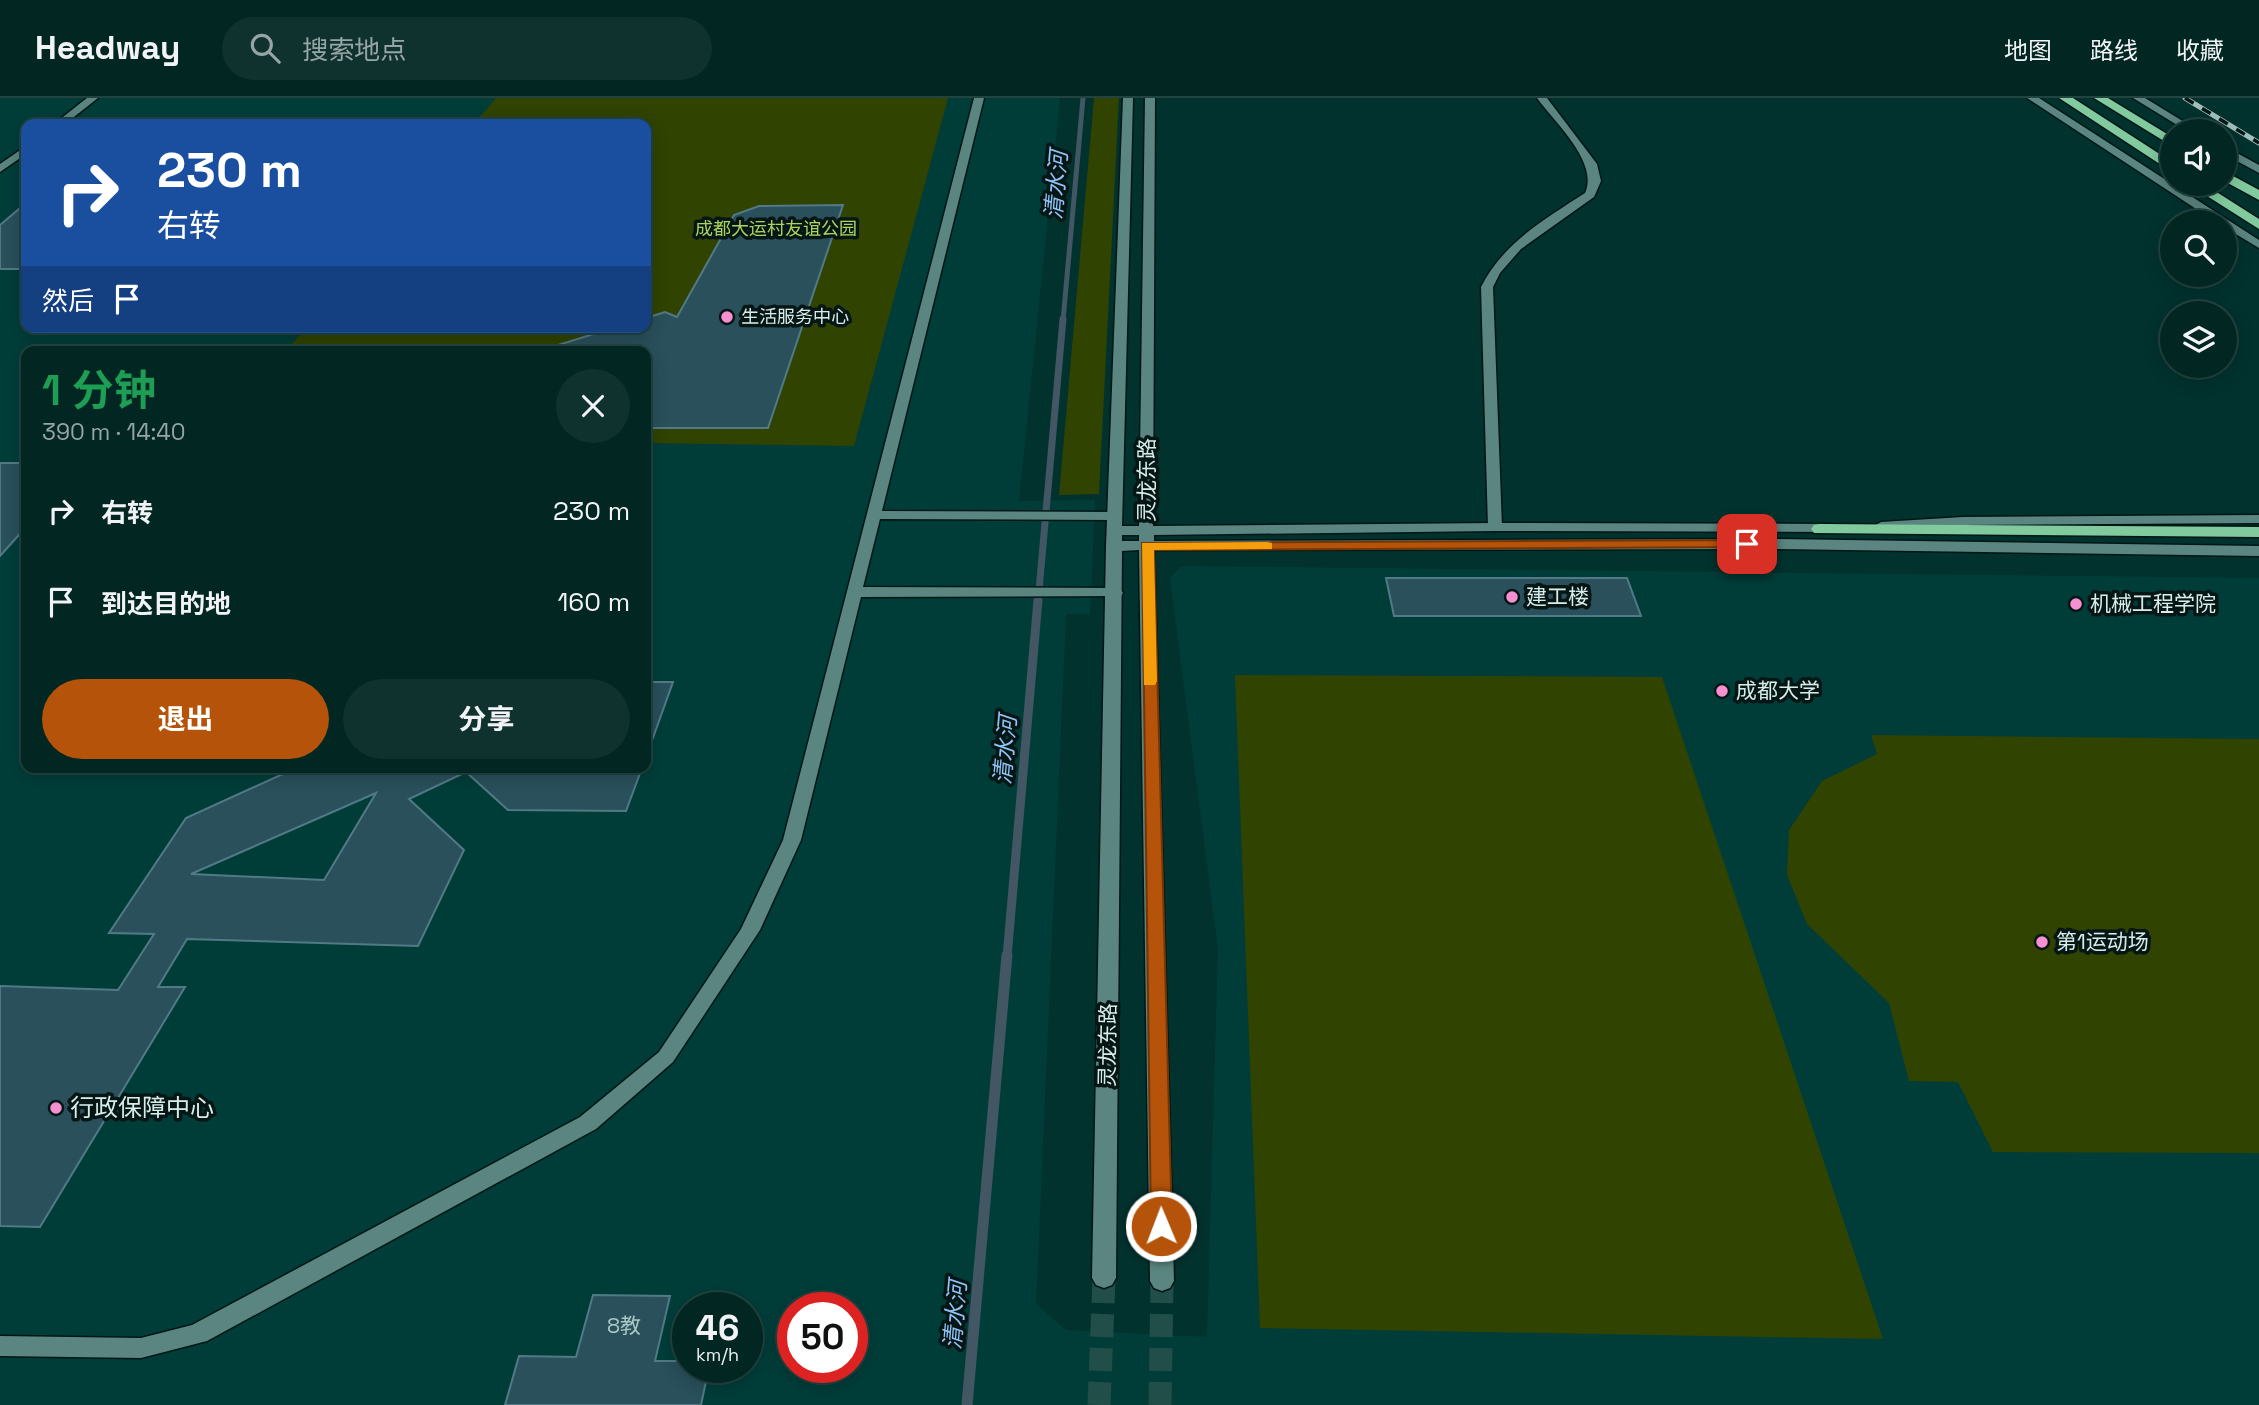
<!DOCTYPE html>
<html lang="zh">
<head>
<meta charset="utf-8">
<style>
	:root { --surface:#022622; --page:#10322f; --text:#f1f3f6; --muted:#96a5a5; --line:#234340; --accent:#b45309 }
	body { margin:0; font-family:"Space Grotesk","Noto Sans SC",sans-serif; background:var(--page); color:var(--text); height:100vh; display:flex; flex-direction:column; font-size:26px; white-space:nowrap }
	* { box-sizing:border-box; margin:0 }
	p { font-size:23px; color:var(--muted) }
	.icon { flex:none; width:38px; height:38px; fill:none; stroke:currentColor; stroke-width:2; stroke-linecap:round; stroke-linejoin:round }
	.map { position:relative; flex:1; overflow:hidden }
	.side { position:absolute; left:21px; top:248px; width:630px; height:427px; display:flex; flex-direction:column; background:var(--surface); border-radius:14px; box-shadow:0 4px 18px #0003,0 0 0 2px var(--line) }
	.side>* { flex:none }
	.top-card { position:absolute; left:21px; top:21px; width:630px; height:214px; border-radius:14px; box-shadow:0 4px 18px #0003,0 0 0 2px var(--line); background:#1a4fa0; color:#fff; overflow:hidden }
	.buttons { position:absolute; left:2160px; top:21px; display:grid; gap:14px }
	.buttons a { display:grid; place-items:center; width:77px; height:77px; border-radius:50%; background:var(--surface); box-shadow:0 4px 18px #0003,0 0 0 2px var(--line); font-size:35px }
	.speed { position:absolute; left:672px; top:1194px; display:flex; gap:14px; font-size:35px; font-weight:700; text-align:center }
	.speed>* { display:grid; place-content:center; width:91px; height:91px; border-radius:50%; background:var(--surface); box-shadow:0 4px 18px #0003,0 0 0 2px var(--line); line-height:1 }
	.speed small { font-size:18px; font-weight:400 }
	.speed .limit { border:10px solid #d22; background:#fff; color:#111 }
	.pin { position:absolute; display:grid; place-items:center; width:60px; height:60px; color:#fff; margin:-30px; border-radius:14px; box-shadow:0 4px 10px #0006 }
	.me { position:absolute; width:77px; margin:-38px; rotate:359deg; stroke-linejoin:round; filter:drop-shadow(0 0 5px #0008) }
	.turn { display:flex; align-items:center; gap:24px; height:147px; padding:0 21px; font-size:32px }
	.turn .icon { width:91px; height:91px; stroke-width:2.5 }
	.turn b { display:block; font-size:49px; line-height:60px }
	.then { display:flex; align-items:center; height:66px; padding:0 21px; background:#0003; gap:14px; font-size:26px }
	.round { display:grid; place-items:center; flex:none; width:74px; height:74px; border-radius:37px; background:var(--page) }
	.head { display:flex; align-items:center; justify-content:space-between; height:119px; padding:0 21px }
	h1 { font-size:42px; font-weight:700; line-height:52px; color:#1e9e55 }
	.primary-button { display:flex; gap:14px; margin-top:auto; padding:14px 21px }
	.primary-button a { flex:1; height:80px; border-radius:42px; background:var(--accent); color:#fff; font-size:28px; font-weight:700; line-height:80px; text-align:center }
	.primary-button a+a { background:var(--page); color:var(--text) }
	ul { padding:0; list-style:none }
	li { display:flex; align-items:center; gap:21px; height:91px; padding:0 21px }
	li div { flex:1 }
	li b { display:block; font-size:26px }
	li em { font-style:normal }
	header { display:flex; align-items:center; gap:42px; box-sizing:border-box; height:98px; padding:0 35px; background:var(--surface); border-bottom:2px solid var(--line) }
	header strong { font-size:33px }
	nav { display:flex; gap:38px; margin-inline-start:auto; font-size:24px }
	.search { width:490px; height:63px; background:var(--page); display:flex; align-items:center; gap:18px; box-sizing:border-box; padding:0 24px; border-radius:38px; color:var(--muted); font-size:26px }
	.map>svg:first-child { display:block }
</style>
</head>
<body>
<header>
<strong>Headway</strong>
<div class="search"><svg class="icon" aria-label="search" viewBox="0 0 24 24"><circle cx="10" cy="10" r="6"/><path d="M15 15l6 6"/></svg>搜索地点</div>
<nav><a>地图</a><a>路线</a><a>收藏</a></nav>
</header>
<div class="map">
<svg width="2259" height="1307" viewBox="0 0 2259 1307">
	<rect width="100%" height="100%" fill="#02322e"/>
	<path fill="#003d39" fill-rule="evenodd" d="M 0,0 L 1060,0 L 1019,403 L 1095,402 L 1090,516 L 1066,516 L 1036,1206 L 1066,1232 L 1207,1239 L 1218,851 L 1170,480 L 1181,468 L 2259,480 L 2259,1307 L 0,1307 ZM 26,26 L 646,26 L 646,229 L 26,229 ZM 26,254 L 646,254 L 646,670 L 26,670 ZM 688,1209 L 747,1209 L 747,1269 L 688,1269 ZM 793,1209 L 852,1209 L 852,1269 L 793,1269 Z"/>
	<path fill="#304301" d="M 496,0 L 948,0 L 854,348 L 646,345 L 646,254 L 285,254 L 306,229 L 646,229 L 646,26 L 474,26 Z
		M 1094,0 L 1119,0 L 1099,396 L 1059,397 Z
		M 1235,577 L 1662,579 L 1883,1241 L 1260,1230 Z
		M 1871,637 L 2259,641 L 2259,1055 L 1993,1054 L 1958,984 L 1909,983 L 1889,905 L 1807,826 L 1787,777 L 1789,732 L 1822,683 L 1877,656 Z"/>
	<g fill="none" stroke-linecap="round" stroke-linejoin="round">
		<path stroke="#425664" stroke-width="5" d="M 1063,223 L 1083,0"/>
		<path stroke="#425664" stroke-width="7" d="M 1038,504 L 1063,221"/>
		<path stroke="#425664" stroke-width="9" d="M 1007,859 L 1038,502"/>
		<path stroke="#425664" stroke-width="11" d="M 967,1307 L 1007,857"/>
	</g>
	<path fill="#29505b" stroke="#527a86" stroke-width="2" fill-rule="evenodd" d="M 26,105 L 26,171 L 0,171 L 0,127 Z
		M 843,107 L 768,330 L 646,330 L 646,254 L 556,254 L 555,248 L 616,229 L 646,229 L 646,220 L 665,214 L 677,219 L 734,117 L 759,108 Z
		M 0,365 L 26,365 L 26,429 L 0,458 Z
		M 1386,480 L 1627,480 L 1641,518 L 1394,518 Z
		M 646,584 L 673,584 L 649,651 L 646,650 Z
		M 296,670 L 642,670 L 626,713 L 508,712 L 466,674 L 409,701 L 464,752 L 418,848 L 187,841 L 158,889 L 185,889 L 40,1129 L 0,1128 L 0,888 L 118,892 L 154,836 L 109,835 L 186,720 ZM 376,695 L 324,782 L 191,776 Z
		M 593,1197 L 670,1198 L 655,1263 L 688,1263 L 688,1269 L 709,1269 L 701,1307 L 505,1307 L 519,1258 L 576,1259 Z"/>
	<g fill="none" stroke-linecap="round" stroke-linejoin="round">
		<path stroke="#224e4a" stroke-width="23" stroke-dasharray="23 11" stroke-linecap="butt" d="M 1099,1307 L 1104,1180
			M 1160,1307 L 1162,1183"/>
		<g stroke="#021715" stroke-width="3">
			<path id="street" d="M 87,0 L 98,0 L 65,26 L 54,26 Z
				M 974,0 L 984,0 L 882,413 L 1115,414 L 1122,418 L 1115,422 L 880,421 L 863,489 L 1115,490 L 1121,492 L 1123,495 L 1121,498 L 861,499 L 801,742 L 760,832 L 673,964 L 596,1031 L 207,1243 L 141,1260 L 0,1258 L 0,1238 L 141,1240 L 192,1227 L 580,1019 L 659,954 L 741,831 L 783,742 Z
				M 1537,0 L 1547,0 L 1597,66 L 1601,83 L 1594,99 L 1521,151 L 1500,175 L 1493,189 L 1502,429 L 1495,433 L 1488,429 L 1481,189 C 1503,145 1545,121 1585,95 C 1599,64 1555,25 1537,0 Z
				M 26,48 L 26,56 L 0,74 L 0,66 Z"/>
		</g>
		<g stroke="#021715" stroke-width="3">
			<path id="secondary" d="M 1123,0 L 1133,0 L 1122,428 L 1139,428 L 1145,0 L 1155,0 L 1153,428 L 1495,425 L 1832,426 L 1839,430 L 1832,434 L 1495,433 L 1154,437 L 1154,443 L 1774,441 L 2259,448 L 2259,458 L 1774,451 L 1154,452 L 1174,1183 L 1170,1190 L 1162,1193 L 1154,1190 L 1150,1183 L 1139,452 L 1122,453 L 1116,1180 L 1112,1187 L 1104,1190 L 1096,1187 L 1092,1180 L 1106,448 ZM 1122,437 L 1139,437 L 1139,443 L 1122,443 Z
				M 2027,0 L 2039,0 L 2259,142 L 2259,150 L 2224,129 L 2224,124 L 2216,124 Z
				M 2133,0 L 2145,0 L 2199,33 L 2187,33 Z
				M 2224,48 L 2259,67 L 2259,75 L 2224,56 Z
				M 2259,417 L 2259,425 L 1963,427 L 1881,432 L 1874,428 L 1881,424 L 1963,419 Z"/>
		</g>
		<g stroke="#021715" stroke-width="3">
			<path id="highway" d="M 2059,0 L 2073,0 L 2172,64 L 2172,74 Z
				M 2094,0 L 2108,0 L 2172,39 L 2172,48 Z
				M 2224,73 L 2259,92 L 2259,102 L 2224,83 Z
				M 2188,86 L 2204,86 L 2259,121 L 2259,131 Z
				M 1820,426 L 2259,429 L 2259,439 L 1814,435 L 1811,431 L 1814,427 Z"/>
		</g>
		<use href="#street" fill="#5a8580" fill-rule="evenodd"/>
		<use href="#secondary" fill="#5a8580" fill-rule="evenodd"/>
		<use href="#highway" fill="#81ca9e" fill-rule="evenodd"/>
		<g stroke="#a1bfbb" stroke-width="5">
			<path id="rail" d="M 2185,0 L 2259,45"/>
		</g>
		<use href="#rail" stroke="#051615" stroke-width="3.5" stroke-dasharray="10" stroke-linecap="butt"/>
	</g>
	<path fill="#b45309" stroke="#753606" stroke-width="2" d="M 1747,442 L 1754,446 L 1752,449 L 1154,452 L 1172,1128 L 1169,1134 L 1154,1134 L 1151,1128 L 1142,445 Z"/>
	<path fill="#f59e0b" d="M 1267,444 L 1272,445 L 1272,451 L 1154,452 L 1157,583 L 1155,587 L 1144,587 L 1142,445 Z"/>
	<g fill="#f690d0" stroke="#051615" stroke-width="2.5">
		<circle cx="727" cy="219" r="7"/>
		<circle cx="1512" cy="499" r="7"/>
		<circle cx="2076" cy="506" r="7"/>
		<circle cx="1722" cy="593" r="7"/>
		<circle cx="2042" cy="844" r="7"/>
		<circle cx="56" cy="1010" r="7"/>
	</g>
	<g text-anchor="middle" stroke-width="7" stroke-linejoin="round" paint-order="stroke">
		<g font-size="18" fill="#abd45e" stroke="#051615">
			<text x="776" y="137">成都大运村友谊公园</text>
		</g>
		<g font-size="18" fill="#d6edea" stroke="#051615" text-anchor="start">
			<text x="741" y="225">生活服务中心</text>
		</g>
		<g font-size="21" fill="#d6edea" stroke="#051615">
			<text transform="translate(1147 382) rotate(-90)" y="7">灵龙东路</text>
			<text transform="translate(1108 947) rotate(-89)" y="7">灵龙东路</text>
		</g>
		<g font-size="21" fill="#d6edea" stroke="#051615" text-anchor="start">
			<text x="1526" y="506">建工楼</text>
			<text x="2090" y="513">机械工程学院</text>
			<text x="1736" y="600">成都大学</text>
			<text x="2056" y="851">第1运动场</text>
		</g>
		<g font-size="21" fill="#abc6c6">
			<text x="624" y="1235">8教</text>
		</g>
		<g font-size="23" font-style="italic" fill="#90c3f7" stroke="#051615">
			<text transform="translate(1056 87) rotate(-85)" y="8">清水河</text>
			<text transform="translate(1005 652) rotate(-85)" y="8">清水河</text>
			<text transform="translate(955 1217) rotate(-85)" y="8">清水河</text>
		</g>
		<g font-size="24" fill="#d6edea" stroke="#051615" text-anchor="start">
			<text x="70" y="1018">行政保障中心</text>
		</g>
	</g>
</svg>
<div class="buttons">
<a><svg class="icon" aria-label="sound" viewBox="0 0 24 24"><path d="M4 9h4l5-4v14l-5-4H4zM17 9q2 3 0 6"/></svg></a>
<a><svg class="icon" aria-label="search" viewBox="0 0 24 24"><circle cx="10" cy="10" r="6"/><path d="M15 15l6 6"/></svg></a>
<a><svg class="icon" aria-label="layers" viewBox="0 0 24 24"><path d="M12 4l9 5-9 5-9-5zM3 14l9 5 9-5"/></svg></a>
</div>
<div class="speed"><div>46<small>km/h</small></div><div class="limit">50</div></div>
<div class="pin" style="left:1747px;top:446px;background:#d93025"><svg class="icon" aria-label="arrive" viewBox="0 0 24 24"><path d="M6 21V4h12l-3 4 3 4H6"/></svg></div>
<svg class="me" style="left:1161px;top:1128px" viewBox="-20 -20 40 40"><circle r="17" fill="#b45309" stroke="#fff" stroke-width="3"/><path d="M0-11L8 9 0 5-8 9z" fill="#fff"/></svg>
<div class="top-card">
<div class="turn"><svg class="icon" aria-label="right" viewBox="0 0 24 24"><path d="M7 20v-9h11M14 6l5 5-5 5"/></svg><div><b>230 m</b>右转</div></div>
<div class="then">然后<svg class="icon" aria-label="arrive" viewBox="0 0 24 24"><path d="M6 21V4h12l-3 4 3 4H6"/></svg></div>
</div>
<section class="side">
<div class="head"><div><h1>1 分钟</h1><p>390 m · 14:40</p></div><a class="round"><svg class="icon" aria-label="close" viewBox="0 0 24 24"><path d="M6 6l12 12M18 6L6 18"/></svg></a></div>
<ul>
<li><svg class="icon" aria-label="right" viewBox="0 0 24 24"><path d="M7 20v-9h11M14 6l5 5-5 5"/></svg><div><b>右转</b></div><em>230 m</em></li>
<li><svg class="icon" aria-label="arrive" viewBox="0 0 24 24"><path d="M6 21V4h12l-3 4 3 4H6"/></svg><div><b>到达目的地</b></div><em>160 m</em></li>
</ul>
<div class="primary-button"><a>退出</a><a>分享</a></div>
</section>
</div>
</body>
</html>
